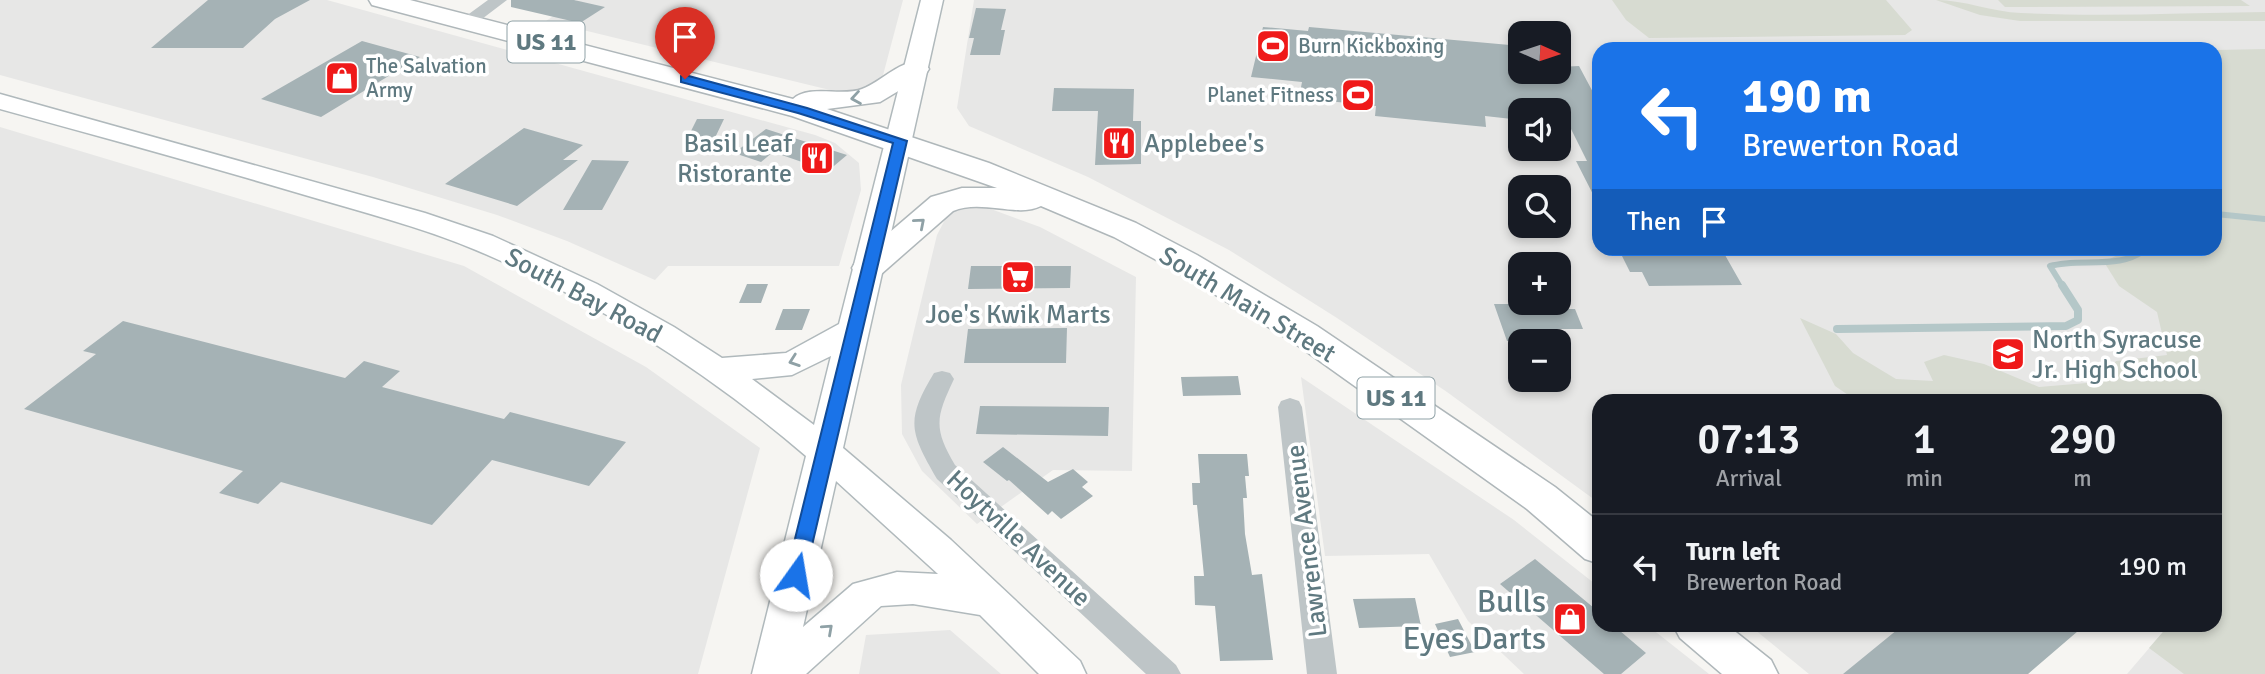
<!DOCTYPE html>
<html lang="en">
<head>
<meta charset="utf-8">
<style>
	:root { --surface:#171b24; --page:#20242c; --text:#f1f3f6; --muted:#9ea1a6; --line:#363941 }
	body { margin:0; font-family:Signika,sans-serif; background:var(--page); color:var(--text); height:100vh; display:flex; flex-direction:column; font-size:26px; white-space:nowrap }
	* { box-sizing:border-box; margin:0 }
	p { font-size:23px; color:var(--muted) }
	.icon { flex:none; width:38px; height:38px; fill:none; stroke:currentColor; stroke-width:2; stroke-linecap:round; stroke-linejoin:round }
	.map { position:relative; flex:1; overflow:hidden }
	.panel { position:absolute; left:1592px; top:394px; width:630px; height:238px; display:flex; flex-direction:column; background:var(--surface); border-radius:21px; box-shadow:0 4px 10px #0003 }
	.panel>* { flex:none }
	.guide { position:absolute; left:1592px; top:42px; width:630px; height:214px; border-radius:21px; box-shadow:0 4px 10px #0003; background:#1a73e8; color:#fff; overflow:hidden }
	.needle { width:46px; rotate:93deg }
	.controls { position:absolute; left:1508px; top:21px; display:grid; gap:14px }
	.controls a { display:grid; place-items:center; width:63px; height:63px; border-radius:14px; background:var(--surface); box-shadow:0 4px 10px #0003; font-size:35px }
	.pin { position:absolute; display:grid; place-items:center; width:60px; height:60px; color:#fff; margin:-72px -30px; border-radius:50% 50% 50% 0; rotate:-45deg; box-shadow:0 0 7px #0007 }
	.pin .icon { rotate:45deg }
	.me { position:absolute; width:77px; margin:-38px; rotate:13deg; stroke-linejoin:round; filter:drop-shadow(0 0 5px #0008) }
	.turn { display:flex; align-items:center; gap:24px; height:147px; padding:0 35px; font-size:32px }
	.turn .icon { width:91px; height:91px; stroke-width:2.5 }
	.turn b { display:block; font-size:49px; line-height:60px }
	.then { display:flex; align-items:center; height:66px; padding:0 35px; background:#0003; gap:14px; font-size:26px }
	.eta { display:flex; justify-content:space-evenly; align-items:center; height:119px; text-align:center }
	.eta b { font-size:42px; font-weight:600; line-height:49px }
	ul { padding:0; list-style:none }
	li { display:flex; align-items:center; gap:21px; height:105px; padding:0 35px; border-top:2px solid var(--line) }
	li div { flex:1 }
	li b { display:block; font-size:26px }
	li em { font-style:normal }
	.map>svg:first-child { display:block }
</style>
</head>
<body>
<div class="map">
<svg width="2265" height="674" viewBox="0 0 2265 674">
	<rect width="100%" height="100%" fill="#f6f5f2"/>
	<path fill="#e7e7e6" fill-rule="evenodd" d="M 0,0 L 327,0 L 815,135 L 835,143 L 859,163 L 861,190 L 839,266 L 668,266 L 655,280 L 567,241 L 497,215 L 373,177 L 0,75 Z
		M 577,0 L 903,0 L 882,79 L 869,87 L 850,92 L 830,90 L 546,21 Z
		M 974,0 L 2265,0 L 2265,329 L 2239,451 L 2264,631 L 2259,674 L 2127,674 L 2169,625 L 2216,625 L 2216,401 L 1600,401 L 1599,503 L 1447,392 L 1337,318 L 1229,250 L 1088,177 L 969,126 L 957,108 ZM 1521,33 L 1559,33 L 1559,72 L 1521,72 ZM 1600,49 L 2216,49 L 2216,248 L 1600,248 ZM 1521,110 L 1559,110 L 1559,149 L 1521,149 ZM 1521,187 L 1559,187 L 1559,226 L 1521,226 ZM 1521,264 L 1559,264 L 1559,303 L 1521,303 ZM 1521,341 L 1559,341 L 1559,380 L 1521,380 Z
		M 0,127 L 464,266 L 646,367 L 760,448 L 698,674 L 0,674 Z
		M 980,205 L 1040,227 L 1136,277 L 1132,471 L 1053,470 L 977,524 L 922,471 L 902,434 L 901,385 L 937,235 L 950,210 Z
		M 1301,377 L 1514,520 L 1599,587 L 1600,625 L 1647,625 L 1709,674 L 1524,674 L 1468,621 L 1429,554 L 1325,556 Z
		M 1749,625 L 1987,625 L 1930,674 L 1809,674 Z
		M 950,630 L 1001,674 L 859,674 L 866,635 Z"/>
	<path fill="#d7dbd1" d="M 1612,0 L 1886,0 L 1912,30 L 1905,35 L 1649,38 L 1626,20 Z
		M 1936,0 C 1965,0 1992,12 2021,13 C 2102,17 2184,13 2265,12 L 2265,21 L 2020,21 L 1980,15 Z
		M 1998,0 L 2241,0 L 2250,6 L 2005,7 Z
		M 2265,49 L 2265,674 L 2184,674 L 2149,648 L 2169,625 L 2216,625 L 2216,401 L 1857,401 L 1835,386 L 1800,318 L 1836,334 L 1853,353 L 1896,379 L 1933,381 L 1924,362 L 1944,355 L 1984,364 L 2039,387 L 2099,382 L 2116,361 L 2167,355 L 2157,312 L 2119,286 L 2104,262 L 2129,249 L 2216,248 L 2216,50 Z"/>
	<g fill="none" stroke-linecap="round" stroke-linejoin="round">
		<path stroke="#b4c7c8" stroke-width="6" d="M 2216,214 L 2265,219
			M 2063,287 L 2050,266 C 2081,257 2121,271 2147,248"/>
		<path stroke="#b4c7c8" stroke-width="8" d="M 1837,329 L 2066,326 L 2078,320 L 2078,310 L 2062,285"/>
	</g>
	<path fill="#a5b2b5" d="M 208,0 L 310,0 L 275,19 L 243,48 L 151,48 Z
		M 511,0 L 574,0 L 605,7 L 580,23 L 511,7 Z
		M 976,8 L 1006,9 L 1001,30 L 1005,30 L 1000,55 L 970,55 L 974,38 L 969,38 Z
		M 1263,27 L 1308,31 L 1309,27 L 1521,46 L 1521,72 L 1559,72 L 1559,67 L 1579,66 L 1595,96 L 1600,96 L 1600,208 L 1576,161 L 1587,161 L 1569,125 L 1559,124 L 1559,110 L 1521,110 L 1521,120 L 1485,116 L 1486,127 L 1375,116 L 1376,106 L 1299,98 L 1302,82 L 1251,77 Z
		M 362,41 L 420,57 L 321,117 L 261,99 Z
		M 1054,88 L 1134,89 L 1133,121 L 1141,121 L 1141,164 L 1095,165 L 1098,111 L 1052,111 Z
		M 697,119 L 724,119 L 712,144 L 685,143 Z
		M 524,128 L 583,145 L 563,160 L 578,160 L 517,206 L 445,184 Z
		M 766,129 L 847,155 L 828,171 L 773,152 L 761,162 L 734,153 Z
		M 592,160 L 629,161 L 602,210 L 563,210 Z
		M 1618,248 L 1721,248 L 1742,285 L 1649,286 L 1642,272 L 1630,272 Z
		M 971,266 L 1071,266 L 1070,288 L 968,289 Z
		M 747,284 L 768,284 L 761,303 L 739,303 Z
		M 1494,304 L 1539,304 L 1541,309 L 1575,309 L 1583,329 L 1549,329 L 1553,341 L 1507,341 Z
		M 783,309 L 810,309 L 802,330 L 775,330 Z
		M 123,321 L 345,378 L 364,361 L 400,371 L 382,387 L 504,419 L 510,412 L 626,442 L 589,486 L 492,460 L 432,525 L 281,482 L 258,504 L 219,493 L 243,471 L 24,409 L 96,354 L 83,351 Z
		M 1067,328 L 1066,363 L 964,363 L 968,329 Z
		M 1238,376 L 1241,395 L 1183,396 L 1181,377 Z
		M 980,406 L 1109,407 L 1108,436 L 976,434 Z
		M 1003,447 L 1048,482 L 1073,469 L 1088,482 L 1082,487 L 1093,496 L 1061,519 L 1052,511 L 1048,515 L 1009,480 L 1007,481 L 983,462 Z
		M 1198,454 L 1247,454 L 1249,476 L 1245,476 L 1247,498 L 1243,498 L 1245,534 L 1252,575 L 1262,574 L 1273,660 L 1220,661 L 1215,606 L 1195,605 L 1194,576 L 1204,576 L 1197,505 L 1193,505 L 1192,483 L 1200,483 Z
		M 1535,559 L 1600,613 L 1600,625 L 1613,625 L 1646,653 L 1621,674 L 1604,674 L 1500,584 Z
		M 1415,598 L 1421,626 L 1359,628 L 1353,599 Z
		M 1458,619 L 1475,652 L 1450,657 L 1435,624 Z
		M 1903,625 L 2085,625 L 2028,674 L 1843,674 Z"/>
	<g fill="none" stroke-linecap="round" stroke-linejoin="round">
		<g stroke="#b0b9bc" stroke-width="3">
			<path id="secondary" d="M 921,0 L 943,0 L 843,448 L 951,540 L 1080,661 L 1086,674 L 1039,674 L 980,615 L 913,604 L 881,606 L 806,674 L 752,674 L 806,456 C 708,372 595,300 476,250 C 421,227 362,212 305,195 C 204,165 102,137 0,109 L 0,94 L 425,213 L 493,236 L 597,284 L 674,327 L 722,358 L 786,353 L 839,324 ZM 831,356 L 814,425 L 752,379 L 792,375 ZM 836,481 L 938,574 L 897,572 L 853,584 L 803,627 Z"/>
		</g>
		<g stroke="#afb7ba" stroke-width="3">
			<path id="primary" d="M 369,0 L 410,0 L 793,99 C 809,84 842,97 862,89 C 884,81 901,57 925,63 L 929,69 L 925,75 L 880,102 L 827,109 L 989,163 L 1136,223 L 1197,255 L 1317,326 L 1555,487 L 1600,523 L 1600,564 L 1585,559 L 1527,509 L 1293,342 L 1173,269 L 1114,237 L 1041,206 C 1017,218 982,199 953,211 L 880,275 L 868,279 L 856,275 L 852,268 L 856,261 L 931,197 L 962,188 L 997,188 L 792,116 L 372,5 Z
				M 1673,625 L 1727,625 L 1771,660 L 1778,674 L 1722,674 L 1680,638 Z"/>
		</g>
		<path fill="#bec5c7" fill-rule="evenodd" d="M 488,0 L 507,0 L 474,25 L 462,25 L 460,22 L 462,19 Z
			M 942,371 L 950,373 L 954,379 C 936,417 933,428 955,465 L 1176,665 L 1181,674 L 1146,674 L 937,479 C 910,432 905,421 934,373 Z
			M 1290,398 L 1299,401 L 1302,407 L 1337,674 L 1307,674 L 1278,407 L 1281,401 Z"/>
		<use href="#secondary" fill="#fff" fill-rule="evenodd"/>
		<use href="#primary" fill="#fff" fill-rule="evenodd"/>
	</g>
	<defs><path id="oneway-chevron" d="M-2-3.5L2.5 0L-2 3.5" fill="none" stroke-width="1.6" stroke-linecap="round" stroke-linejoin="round" transform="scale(1.75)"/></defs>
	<g stroke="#8fa1a6">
		<use href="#oneway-chevron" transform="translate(856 98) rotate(171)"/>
		<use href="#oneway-chevron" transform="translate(920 223) rotate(-41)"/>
		<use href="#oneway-chevron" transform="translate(794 361) rotate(161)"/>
		<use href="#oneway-chevron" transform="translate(828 629) rotate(-42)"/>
	</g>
	<path fill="#1a73e8" stroke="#114b97" stroke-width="2" d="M 685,75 L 807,108 L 907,141 L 805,575 L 802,580 L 796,582 L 789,580 L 786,575 L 893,143 L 798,113 L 681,82 L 681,76 Z"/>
	<defs>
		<g id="stadium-square" transform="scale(1.75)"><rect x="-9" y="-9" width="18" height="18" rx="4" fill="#ef1919" stroke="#fff"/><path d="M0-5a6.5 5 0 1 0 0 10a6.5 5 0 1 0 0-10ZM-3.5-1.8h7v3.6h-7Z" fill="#fff"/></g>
		<g id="shop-square" transform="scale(1.75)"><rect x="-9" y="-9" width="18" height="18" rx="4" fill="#ef1919" stroke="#fff"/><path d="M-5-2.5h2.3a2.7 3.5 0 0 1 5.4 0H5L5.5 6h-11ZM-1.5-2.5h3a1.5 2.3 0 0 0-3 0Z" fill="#fff"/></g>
		<g id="restaurant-square" transform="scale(1.75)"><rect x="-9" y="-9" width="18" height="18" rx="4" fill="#ef1919" stroke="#fff"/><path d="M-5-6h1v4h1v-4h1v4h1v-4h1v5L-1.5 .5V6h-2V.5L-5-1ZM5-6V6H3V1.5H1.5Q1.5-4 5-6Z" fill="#fff"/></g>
		<g id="supermarket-square" transform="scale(1.75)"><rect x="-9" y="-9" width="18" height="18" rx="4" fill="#ef1919" stroke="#fff"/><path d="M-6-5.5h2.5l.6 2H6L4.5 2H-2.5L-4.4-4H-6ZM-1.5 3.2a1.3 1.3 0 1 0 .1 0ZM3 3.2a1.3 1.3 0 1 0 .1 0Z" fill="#fff"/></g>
		<g id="school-square" transform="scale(1.75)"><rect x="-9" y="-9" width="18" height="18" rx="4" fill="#ef1919" stroke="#fff"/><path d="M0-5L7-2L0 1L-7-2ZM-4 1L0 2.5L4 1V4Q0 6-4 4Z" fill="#fff"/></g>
	</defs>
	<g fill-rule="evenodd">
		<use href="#stadium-square" x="1273" y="46"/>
		<use href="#shop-square" x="342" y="78"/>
		<use href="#stadium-square" x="1358" y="95"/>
		<use href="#restaurant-square" x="1119" y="143"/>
		<use href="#restaurant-square" x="817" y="158"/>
		<use href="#supermarket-square" x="1018" y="277"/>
		<use href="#school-square" x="2008" y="354"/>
		<use href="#shop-square" x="1570" y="619"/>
	</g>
	<g text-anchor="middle" stroke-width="7" stroke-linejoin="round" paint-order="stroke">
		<g font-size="21" fill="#5f7980" stroke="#fff" text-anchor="start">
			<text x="1298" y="53">Burn Kickboxing</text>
			<text x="366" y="73">The Salvation<tspan x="366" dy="24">Army</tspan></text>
			<text x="1334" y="102" text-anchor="end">Planet Fitness</text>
		</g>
		<g fill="#fff" stroke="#8fa1a6" stroke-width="2">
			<rect x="507.5" y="21.5" width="77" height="41" rx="5"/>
			<rect x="1357.5" y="377.5" width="77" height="41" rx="5"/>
		</g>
		<g font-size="24" font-weight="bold" fill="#5f7980">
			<text x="546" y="50">US 11</text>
			<text x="1396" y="406">US 11</text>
		</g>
		<g font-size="26" fill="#5f7980" stroke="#fff" text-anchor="start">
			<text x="792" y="152" text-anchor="end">Basil Leaf<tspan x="792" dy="30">Ristorante</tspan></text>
			<text x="1144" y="152">Applebee's</text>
			<text x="1018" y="323" text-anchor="middle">Joe's Kwik Marts</text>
			<text x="2032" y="348">North Syracuse<tspan x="2032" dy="30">Jr. High School</tspan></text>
		</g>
		<g font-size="26" fill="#5f7980" stroke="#fff">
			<text transform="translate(584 295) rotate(28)" y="9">South Bay Road</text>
			<text transform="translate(1248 304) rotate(31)" y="9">South Main Street</text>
			<text transform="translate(1019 538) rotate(43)" y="9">Hoytville Avenue</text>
			<text transform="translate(1306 541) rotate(-97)" y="9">Lawrence Avenue</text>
		</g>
		<g font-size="32" fill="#5f7980" stroke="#fff" text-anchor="end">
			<text x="1546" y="612">Bulls<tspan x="1546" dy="37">Eyes Darts</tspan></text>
		</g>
	</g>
</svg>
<div class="controls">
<a><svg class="needle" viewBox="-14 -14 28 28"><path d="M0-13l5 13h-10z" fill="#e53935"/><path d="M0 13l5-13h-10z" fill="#9ea1a6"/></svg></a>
<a><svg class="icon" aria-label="sound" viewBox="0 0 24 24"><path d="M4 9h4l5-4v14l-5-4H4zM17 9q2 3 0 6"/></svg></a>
<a><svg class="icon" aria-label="search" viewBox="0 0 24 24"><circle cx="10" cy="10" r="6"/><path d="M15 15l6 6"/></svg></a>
<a>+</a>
<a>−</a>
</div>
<div class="pin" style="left:685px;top:79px;background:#d93025"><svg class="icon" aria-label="arrive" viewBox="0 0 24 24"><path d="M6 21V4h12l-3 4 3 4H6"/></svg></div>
<svg class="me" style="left:796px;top:575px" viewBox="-20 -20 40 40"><circle r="19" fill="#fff"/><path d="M0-13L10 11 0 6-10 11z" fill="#1a73e8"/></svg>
<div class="guide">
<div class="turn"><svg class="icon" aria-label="left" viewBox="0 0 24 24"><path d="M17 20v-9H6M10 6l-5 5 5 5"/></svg><div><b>190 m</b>Brewerton Road</div></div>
<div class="then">Then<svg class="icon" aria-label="arrive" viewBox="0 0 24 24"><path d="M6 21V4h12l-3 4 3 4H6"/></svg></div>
</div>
<section class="panel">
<div class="eta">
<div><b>07:13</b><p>Arrival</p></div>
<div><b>1</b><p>min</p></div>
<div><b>290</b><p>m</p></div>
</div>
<ul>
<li><svg class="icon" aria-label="left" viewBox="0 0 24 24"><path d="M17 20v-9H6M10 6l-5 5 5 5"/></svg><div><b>Turn left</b><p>Brewerton Road</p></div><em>190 m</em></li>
</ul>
</section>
</div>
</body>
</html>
